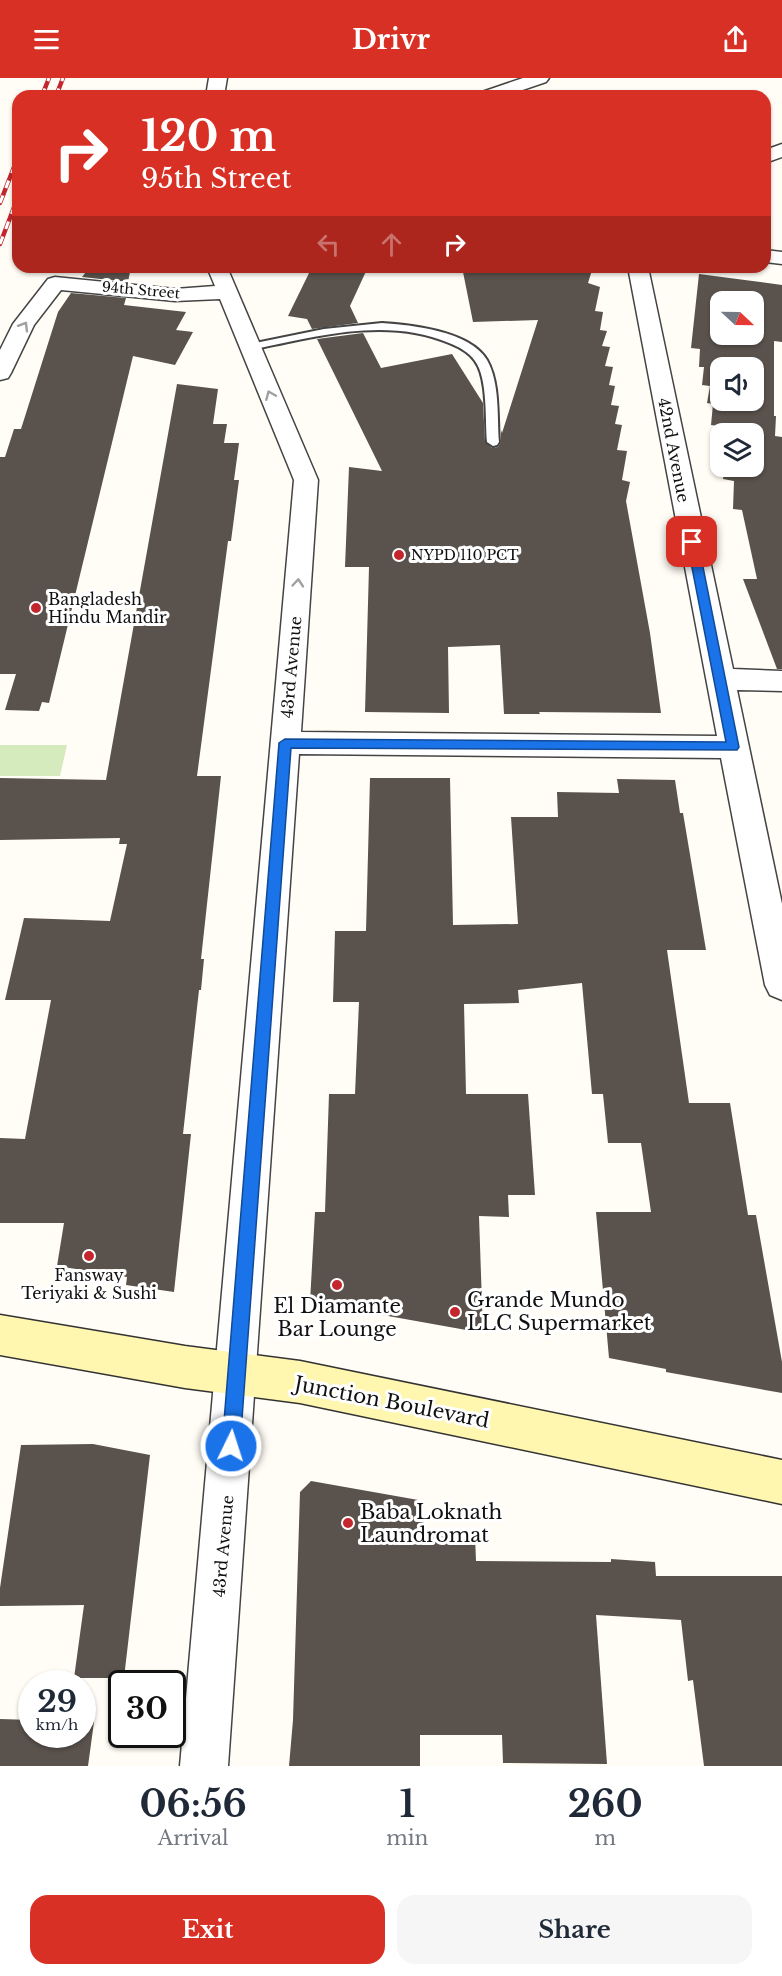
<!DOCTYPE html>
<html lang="en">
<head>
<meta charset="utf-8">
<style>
	:root { --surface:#fff; --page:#f6f6f7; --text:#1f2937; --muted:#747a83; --accent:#d93025 }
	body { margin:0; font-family:"Libre Baskerville",serif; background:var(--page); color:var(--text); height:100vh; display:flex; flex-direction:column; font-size:22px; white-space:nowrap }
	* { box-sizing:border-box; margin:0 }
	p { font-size:20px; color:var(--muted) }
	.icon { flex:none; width:33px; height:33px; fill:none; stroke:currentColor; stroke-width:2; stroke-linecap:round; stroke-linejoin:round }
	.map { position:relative; height:1688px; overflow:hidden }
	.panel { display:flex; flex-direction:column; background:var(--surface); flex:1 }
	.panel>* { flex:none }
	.hud { position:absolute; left:12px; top:12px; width:759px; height:183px; border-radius:18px; box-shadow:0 2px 4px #0004; background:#d93025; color:#fff; overflow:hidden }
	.needle { width:39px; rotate:112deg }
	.tools { position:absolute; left:710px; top:213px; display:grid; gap:12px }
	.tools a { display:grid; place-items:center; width:54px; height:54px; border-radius:12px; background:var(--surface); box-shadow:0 2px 4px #0004; font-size:30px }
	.speed { position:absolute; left:18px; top:1592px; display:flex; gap:12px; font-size:30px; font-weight:700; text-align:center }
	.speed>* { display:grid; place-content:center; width:78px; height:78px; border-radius:50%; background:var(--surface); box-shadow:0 2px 4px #0004; line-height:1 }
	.speed small { font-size:15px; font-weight:400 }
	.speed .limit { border:3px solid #111; border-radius:9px; background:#fff; color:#111 }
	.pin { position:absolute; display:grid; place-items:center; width:51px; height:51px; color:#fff; margin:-26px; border-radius:12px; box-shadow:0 3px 9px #0006 }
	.me { position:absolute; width:66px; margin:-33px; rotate:4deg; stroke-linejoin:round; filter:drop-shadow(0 0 4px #0008) }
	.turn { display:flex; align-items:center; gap:21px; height:126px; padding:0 30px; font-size:27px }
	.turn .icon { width:78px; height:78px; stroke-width:2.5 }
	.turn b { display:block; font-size:42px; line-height:51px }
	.lanes { display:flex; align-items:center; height:57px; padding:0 30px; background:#0003; justify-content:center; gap:30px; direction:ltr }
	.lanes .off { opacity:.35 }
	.eta { display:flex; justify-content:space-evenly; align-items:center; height:102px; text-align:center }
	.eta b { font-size:36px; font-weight:800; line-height:42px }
	.primary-button { display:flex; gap:12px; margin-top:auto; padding:12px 30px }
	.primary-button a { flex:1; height:69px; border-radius:18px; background:var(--accent); color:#fff; font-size:24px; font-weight:800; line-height:69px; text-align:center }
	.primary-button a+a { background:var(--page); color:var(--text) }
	header { display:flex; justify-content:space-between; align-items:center; height:78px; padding:0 30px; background:var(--accent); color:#fff; font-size:27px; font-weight:800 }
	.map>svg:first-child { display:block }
</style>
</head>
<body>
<header><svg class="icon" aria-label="menu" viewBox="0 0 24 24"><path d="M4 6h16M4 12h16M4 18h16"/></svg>Drivr<svg class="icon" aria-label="share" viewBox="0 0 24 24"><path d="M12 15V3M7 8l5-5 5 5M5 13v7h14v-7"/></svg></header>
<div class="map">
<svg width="782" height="1688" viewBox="0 0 782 1688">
	<rect width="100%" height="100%" fill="#fffdf5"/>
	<path fill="#d5ebbd" d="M 0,667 L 67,667 L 60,698 L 0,698 Z"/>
	<path fill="#5a524d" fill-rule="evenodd" d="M 90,189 L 131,189 L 128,204 L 82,199 Z
		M 312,189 L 368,189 L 350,228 L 358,245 L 312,251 L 307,241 L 288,238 Z
		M 462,189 L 593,189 L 588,205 L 600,209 L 595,233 L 603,234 L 600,252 L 607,253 L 602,268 L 610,269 L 605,288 L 613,289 L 609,307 L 615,308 L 611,327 L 619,328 L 615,346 L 622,347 L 617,372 L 627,373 L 622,402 L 630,404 L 626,423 L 650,555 L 661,635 L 539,634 L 540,636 L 504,636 L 500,567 L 448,569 L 449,635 L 365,634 L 369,489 L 345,489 L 349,389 L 382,393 L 317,261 L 363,255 L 381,290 L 452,276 L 483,325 L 485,364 L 492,370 L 498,369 L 501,364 L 501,352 L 502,355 L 538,242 L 473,244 Z
		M 699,196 L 782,207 L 782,264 L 774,263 L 774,338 L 776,338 L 775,358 L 782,359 L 782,591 L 777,591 L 743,501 L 757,501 L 742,432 L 733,431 L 734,403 L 723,401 L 725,388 L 753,388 L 753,356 L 720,356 L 720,367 L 716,366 L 718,348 L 711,347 L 713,326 L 707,325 L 710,308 L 702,307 L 704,289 L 699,289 L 700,271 L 691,270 ZM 720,224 L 753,224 L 753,256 L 720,256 ZM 720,290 L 753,290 L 753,322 L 720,322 Z
		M 71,215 L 126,220 L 124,227 L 186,234 L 176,252 L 193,254 L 175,287 L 133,278 L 49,625 L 42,624 L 39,633 L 5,632 L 16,596 L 0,596 L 0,379 L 5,379 L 14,351 L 21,351 L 58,234 Z
		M 177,306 L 218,311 L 213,346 L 227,346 L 224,365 L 239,365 L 234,402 L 239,402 L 231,463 L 228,463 L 197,698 L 221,698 L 201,881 L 204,881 L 201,912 L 199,912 L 183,1056 L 191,1056 L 174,1214 L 126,1207 L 127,1199 L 57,1188 L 64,1145 L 0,1145 L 0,1060 L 25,1061 L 51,922 L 5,922 L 24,840 L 110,843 L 127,766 L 119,766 L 120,760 L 0,762 L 0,700 L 106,702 Z
		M 370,700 L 450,700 L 453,847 L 518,846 L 511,739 L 558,739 L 557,714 L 619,715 L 617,701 L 675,702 L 680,735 L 683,735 L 706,872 L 667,872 L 689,1025 L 730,1025 L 748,1137 L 756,1137 L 782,1284 L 782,1315 L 666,1294 L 666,1291 L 609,1280 L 596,1134 L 651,1134 L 641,1065 L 608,1065 L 603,1016 L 592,1016 L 582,905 L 518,912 L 519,925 L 464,926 L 466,1016 L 528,1016 L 535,1117 L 508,1117 L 509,1139 L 479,1138 L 483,1255 L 310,1224 L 315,1134 L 325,1134 L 329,1016 L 355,1016 L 359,924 L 333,924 L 335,853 L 366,853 Z
		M 93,1366 L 150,1377 L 124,1600 L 74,1600 L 84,1527 L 0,1528 L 0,1510 L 21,1367 Z
		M 311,1403 L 424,1423 L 424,1458 L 475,1458 L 476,1483 L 611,1484 L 611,1481 L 655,1484 L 656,1498 L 782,1498 L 782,1688 L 704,1688 L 693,1602 L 688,1603 L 681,1542 L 596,1537 L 607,1686 L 503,1685 L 502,1657 L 420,1657 L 420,1688 L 289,1688 L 293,1642 L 300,1414 Z
		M 0,1641 L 32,1642 L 32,1656 L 82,1656 L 82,1643 L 94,1644 L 88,1688 L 0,1688 Z"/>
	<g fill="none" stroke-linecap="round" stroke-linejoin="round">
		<g stroke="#444" stroke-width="4">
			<path id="lane" d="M 382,245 C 412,247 470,253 487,282 C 500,305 497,339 499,364 L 497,367 L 493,368 L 487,364 C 485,343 488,300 475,283 C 469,274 459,269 449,265 C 386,238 314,259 250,272 L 244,269 L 250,266 L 324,251 Z"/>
		</g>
		<g stroke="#444" stroke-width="3">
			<path id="street" d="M 209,0 L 227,0 L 224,18 L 206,18 Z
				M 523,0 L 549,0 L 546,4 L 505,18 L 479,18 L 482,14 Z
				M 782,66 L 782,79 L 765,85 L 765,72 Z
				M 765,172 L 782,174 L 782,186 L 765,184 Z
				M 207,189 L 227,189 L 318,402 L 301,654 L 717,658 L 628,189 L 648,189 L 733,591 L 782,593 L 782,613 L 737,612 L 782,826 L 782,922 L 770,917 L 765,907 L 721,680 L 299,676 L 228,1688 L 180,1688 L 294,402 L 220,221 L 175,223 L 61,212 L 34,247 L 11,295 L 8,300 L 0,302 L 0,272 L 13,246 L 48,201 L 55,199 L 175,211 L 215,208 Z"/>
		</g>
		<g stroke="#333" stroke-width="3">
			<path id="secondary" d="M 0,1237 L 185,1268 L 300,1283 L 782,1382 L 782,1426 L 300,1325 L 185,1310 L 0,1277 Z"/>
		</g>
		<use href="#lane" fill="#fff" fill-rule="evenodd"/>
		<use href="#street" fill="#fff" fill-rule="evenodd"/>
		<use href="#secondary" fill="#fff6b0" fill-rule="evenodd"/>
		<g stroke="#c4262e" stroke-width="4.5">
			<path id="rail" d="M 42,18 L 49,0
				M 56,18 L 63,0
				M 0,125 L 18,79
				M 0,166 L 18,119"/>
		</g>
		<use href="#rail" stroke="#fff" stroke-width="3" stroke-dasharray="8" stroke-linecap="butt"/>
	</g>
	<defs><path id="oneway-chevron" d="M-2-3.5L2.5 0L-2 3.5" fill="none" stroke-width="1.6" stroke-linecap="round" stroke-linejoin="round" transform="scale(1.5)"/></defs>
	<g stroke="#a0a0a0">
		<use href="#oneway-chevron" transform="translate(24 248) rotate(-59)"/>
		<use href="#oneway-chevron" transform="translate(270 317) rotate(-113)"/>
		<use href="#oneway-chevron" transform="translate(298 505) rotate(-85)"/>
	</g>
	<path fill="#1a73e8" stroke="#114b97" stroke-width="1.5" d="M 692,460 L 698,464 L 739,669 L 737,672 L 291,670 L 240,1368 L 237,1375 L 231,1377 L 225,1375 L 222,1368 L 279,665 L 285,661 L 726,664 L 687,464 Z"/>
	<g fill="#c4262e" stroke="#fff" stroke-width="2">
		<circle cx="399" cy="477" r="6"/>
		<circle cx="36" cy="530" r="6"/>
		<circle cx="89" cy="1178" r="6"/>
		<circle cx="337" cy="1207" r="6"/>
		<circle cx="455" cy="1234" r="6"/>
		<circle cx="348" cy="1445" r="6"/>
	</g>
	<g text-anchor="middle" stroke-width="6" stroke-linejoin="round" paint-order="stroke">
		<g font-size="14" fill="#111" stroke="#fff">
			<text transform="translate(141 212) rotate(5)" y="5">94th Street</text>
		</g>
		<g font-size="14" fill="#111" stroke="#fff" text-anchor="start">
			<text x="411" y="482">NYPD 110 PCT</text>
		</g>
		<g font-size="16" fill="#111" stroke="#fff">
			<text transform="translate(674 372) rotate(79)" y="6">42nd Avenue</text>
			<text transform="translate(291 589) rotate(-85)" y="6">43rd Avenue</text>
			<text transform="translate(223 1468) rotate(-85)" y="6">43rd Avenue</text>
		</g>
		<g font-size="16" fill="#111" stroke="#fff" text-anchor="start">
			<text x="48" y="527">Bangladesh<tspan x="48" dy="18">Hindu Mandir</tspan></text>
			<text x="89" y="1203" text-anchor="middle">Fansway<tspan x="89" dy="18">Teriyaki &amp; Sushi</tspan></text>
		</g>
		<g font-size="20" fill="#111" stroke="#fff" text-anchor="start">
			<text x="467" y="1229">Grande Mundo<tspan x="467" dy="23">LLC Supermarket</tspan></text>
			<text x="337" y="1235" text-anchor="middle">El Diamante<tspan x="337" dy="23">Bar Lounge</tspan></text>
			<text x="360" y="1441">Baba Loknath<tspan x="360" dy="23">Laundromat</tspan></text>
		</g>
		<g font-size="20" fill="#111" stroke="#fff">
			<text transform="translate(392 1324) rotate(11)" y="7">Junction Boulevard</text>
		</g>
	</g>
</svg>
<div class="tools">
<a><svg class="needle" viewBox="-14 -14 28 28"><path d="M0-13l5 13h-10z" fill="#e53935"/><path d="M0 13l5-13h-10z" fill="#747a83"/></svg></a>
<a><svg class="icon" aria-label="sound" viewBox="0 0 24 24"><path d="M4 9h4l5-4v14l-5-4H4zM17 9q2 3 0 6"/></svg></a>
<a><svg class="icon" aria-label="layers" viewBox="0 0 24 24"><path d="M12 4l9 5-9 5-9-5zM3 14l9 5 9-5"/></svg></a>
</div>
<div class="speed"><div>29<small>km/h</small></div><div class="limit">30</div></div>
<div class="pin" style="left:692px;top:464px;background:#d93025"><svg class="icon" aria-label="arrive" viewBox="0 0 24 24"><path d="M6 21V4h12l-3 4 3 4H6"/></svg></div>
<svg class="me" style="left:231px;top:1368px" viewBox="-20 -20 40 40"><circle r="17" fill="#1a73e8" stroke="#fff" stroke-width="3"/><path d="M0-11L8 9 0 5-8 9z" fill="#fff"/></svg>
<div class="hud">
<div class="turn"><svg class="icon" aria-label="right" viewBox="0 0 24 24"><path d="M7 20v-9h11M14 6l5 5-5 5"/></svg><div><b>120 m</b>95th Street</div></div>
<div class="lanes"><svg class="icon off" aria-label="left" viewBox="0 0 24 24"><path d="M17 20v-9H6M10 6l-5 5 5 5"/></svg><svg class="icon off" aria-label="ahead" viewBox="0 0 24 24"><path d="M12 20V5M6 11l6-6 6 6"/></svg><svg class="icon" aria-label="right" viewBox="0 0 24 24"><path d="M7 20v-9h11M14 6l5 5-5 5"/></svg></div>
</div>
</div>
<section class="panel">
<div class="eta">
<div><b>06:56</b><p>Arrival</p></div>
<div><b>1</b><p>min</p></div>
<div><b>260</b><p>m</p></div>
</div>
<div class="primary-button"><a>Exit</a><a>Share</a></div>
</section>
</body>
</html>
